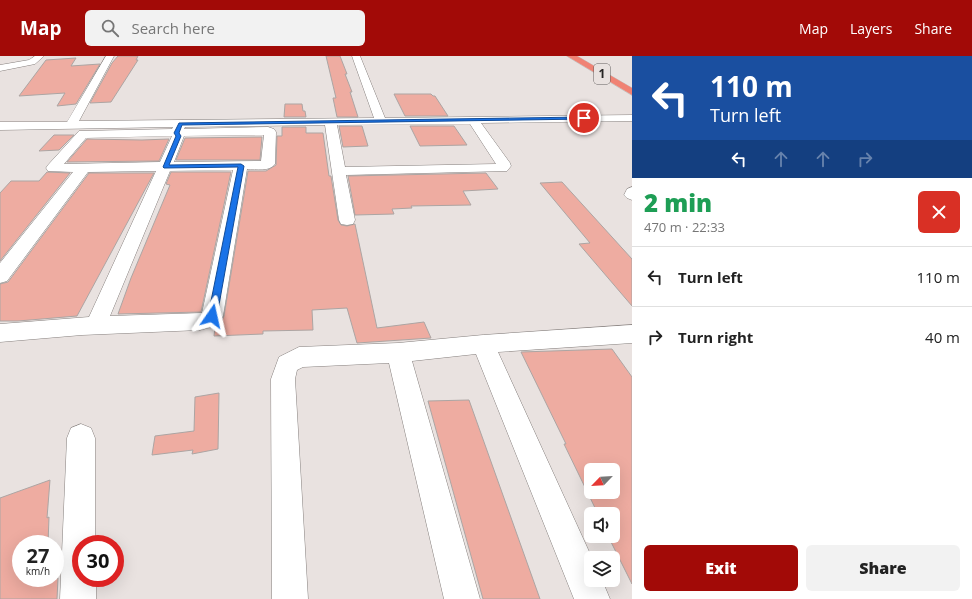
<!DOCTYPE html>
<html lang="en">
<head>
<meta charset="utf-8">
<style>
	:root { --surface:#fff; --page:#f2f2f2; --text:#222; --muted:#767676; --line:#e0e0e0; --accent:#a20a07 }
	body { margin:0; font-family:"Open Sans",sans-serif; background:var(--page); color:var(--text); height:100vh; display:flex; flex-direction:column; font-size:15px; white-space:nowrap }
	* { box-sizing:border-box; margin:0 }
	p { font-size:13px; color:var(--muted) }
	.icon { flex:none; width:22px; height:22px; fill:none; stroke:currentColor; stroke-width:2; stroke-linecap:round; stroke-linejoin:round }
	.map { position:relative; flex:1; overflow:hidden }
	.side { display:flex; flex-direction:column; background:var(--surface); width:340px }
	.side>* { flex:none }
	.guide { background:#1a4fa0; color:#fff; overflow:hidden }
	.needle { width:26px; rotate:245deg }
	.fabs { position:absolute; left:584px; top:407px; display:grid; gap:8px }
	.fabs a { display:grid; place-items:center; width:36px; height:36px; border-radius:6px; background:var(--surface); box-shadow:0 4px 16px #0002; font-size:20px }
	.speed { position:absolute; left:12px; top:479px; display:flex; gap:8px; font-size:20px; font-weight:700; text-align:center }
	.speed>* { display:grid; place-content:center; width:52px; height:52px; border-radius:50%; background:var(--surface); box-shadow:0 4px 16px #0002; line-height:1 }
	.speed small { font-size:10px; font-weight:400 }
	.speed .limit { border:6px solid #d22; background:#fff; color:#111 }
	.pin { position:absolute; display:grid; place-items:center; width:34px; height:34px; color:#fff; margin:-17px; border:2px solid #fff; border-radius:50%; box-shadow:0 1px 4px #0007 }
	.me { position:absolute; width:44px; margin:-22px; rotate:11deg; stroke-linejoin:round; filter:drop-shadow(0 0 3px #0008) }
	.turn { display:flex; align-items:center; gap:14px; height:84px; padding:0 12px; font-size:18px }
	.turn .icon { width:52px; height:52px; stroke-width:2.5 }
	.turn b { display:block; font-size:28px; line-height:34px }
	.lanes { display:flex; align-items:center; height:38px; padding:0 12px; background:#0003; justify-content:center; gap:20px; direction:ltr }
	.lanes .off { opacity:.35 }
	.round { display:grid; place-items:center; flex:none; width:42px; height:42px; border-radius:6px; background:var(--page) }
	.overview { display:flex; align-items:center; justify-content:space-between; height:68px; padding:0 12px }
	h1 { font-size:24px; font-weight:800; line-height:30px; color:#1e9e55 }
	.action { display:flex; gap:8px; margin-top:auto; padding:8px 12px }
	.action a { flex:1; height:46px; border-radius:6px; background:var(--accent); color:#fff; font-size:16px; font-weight:800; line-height:46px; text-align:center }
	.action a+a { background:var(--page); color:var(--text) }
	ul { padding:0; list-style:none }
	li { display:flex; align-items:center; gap:12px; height:60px; padding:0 12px; border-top:1px solid var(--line) }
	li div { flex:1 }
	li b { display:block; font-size:15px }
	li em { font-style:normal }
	header { display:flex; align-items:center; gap:24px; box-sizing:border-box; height:56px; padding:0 20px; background:var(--accent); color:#fff }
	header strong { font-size:19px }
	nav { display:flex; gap:22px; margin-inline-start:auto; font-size:14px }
	.search { width:280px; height:36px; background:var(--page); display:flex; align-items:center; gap:10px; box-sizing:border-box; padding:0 14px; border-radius:6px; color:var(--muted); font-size:15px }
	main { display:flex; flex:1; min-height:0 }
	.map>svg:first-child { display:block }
</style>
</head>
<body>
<header>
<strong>Map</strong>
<div class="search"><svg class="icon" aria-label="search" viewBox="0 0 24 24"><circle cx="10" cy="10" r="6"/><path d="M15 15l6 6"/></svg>Search here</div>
<nav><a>Map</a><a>Layers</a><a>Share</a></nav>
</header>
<main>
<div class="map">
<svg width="632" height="543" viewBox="0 0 632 543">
	<rect width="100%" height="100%" fill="#e9e2e0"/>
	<path fill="#eeaca1" stroke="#aca5a3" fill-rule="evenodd" d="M 118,0 L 138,0 L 136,4 L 138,4 L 111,46 L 90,47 L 112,7 Z
		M 326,0 L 340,0 L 347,18 L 345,18 L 352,36 L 350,36 L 358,61 L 337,61 L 333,42 L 336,42 Z
		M 76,2 L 71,10 L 100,8 L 76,48 L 57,50 L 65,37 L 19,40 L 46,4 Z
		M 394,38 L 431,38 L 433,40 L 435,40 L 448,60 L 405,60 Z
		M 285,48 L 302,48 L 303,55 L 305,55 L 306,61 L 284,61 Z
		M 339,70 L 362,70 L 368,90 L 343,91 Z
		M 410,70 L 454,70 L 467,89 L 420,90 Z
		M 282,71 L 306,71 L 306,77 L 323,77 L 329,120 L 331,120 L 338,164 L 341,169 L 347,170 L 355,168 L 377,272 L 424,266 L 431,282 L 357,287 L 347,252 L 312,254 L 313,274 L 263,275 L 263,278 L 214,280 L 215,271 L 219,270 L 224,260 L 248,115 L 266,115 L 276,109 L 277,80 L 282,80 Z
		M 54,79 L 74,79 L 59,94 L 39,95 Z
		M 262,81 L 260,104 L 176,104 L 185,82 Z
		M 87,83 L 142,84 L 169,83 L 159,105 L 67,106 Z
		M 47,116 L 70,117 L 0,205 L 0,137 L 11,125 L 39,125 Z
		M 171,116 L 231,116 L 201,256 L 118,258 L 131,222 L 170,129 L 166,128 Z
		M 89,117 L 154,117 L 77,260 L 18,265 L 0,265 L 0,228 L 8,226 Z
		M 486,117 L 498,133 L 463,135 L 471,149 L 411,150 L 412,152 L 392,153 L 394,158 L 355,159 L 348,120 Z
		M 562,126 L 632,203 L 632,250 L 579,188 L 590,187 L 540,127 Z
		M 612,293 L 632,321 L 632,528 L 608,480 L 613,480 L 613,458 L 598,458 L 564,388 L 566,388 L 521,296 ZM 591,414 L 613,414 L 613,436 L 591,436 Z
		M 219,337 L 218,393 L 192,398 L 193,394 L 152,399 L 155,380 L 194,375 L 195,341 Z
		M 469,344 L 540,543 L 483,543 L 428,345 Z
		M 50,424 L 47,462 L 49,461 L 48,488 L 21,488 L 21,522 L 58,522 L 57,543 L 0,543 L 0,442 Z"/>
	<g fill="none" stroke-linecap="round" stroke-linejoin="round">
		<g stroke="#86807e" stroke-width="1">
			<path id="minor" d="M 35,0 L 44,0 L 35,8 L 0,15 L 0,9 L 29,4 Z
				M 106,0 L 114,0 L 79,65 L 374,62 L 352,0 L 360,0 L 385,62 L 632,59 L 632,65 L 481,67 L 510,107 L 511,110 L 507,115 L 346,119 L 355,164 L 353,168 L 347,169 L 341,168 L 339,164 L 325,69 L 185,71 L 184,73 L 268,71 L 274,73 L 276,76 L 275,108 C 269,116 256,113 247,113 L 223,260 L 218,269 L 200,274 L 82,279 L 0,286 L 0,268 L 89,261 L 156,115 L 88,116 L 7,225 L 0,227 L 0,207 L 73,116 L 48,115 L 46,112 L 48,109 L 79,75 L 172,73 L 173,71 L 0,74 L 0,66 L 67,66 ZM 470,68 L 496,108 L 345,111 L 337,69 ZM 264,79 L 261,105 L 174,106 L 184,80 ZM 172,80 L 160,106 L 64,108 L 86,82 ZM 233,114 L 202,257 L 110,260 L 170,115 Z
				M 632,131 L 632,144 L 627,142 L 624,139 L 627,133 Z
				M 632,269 L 632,287 L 498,296 L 592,502 L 591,524 L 602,524 L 610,543 L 574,543 L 476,298 L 412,305 L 480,543 L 444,543 L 389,307 L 303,311 L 297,314 L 295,323 L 308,543 L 272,543 L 271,323 L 279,301 L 299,291 L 398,287 L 483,279 Z
				M 81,368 L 91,372 L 95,382 L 95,488 L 81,488 L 81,522 L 96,522 L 96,543 L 60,543 L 67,382 L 71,372 Z"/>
		</g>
		<g stroke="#c2c2c1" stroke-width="1">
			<path id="highway" d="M 567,0 L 577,0 L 632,32 L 632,39 Z"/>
		</g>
		<use href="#minor" fill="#fff" fill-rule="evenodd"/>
		<use href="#highway" fill="#f08274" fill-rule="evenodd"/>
	</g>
	<path fill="#1a73e8" stroke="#114b97" d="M 584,61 L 586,63 L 182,69 L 179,77 L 181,80 L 169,109 L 241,108 L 244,110 L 217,260 L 212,263 L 208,260 L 238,111 L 164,112 L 163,111 L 176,80 L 174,77 L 179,67 Z"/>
	<g text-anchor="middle" stroke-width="3.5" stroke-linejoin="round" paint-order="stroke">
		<rect fill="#e9e2e0" stroke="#605d5c" stroke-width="1" x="594" y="8" width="16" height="20" rx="3"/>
		<g font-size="12" font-weight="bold" fill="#262423">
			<text x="602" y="22">1</text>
		</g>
	</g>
</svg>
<div class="fabs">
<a><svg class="needle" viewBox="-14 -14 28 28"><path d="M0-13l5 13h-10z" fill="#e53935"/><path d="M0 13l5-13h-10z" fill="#767676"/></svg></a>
<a><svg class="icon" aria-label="sound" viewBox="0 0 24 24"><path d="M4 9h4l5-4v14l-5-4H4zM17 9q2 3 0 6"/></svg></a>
<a><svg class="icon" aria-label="layers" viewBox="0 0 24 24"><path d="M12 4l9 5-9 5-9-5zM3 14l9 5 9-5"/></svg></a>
</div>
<div class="speed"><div>27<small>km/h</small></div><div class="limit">30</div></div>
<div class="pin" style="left:584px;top:62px;background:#d93025"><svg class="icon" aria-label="arrive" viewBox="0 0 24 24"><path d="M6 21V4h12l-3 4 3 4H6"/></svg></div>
<svg class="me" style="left:212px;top:260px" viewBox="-20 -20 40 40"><path d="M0-17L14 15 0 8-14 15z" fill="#1a73e8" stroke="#fff" stroke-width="4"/></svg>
</div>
<section class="side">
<div class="guide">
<div class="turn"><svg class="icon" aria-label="left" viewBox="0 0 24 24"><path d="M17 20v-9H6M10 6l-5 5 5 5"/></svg><div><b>110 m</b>Turn left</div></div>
<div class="lanes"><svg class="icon" aria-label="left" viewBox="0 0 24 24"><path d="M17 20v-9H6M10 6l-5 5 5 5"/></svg><svg class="icon off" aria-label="ahead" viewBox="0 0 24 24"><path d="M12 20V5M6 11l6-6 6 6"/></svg><svg class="icon off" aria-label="ahead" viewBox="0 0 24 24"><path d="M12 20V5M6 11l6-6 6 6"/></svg><svg class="icon off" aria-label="right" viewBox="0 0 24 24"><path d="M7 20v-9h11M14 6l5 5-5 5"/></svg></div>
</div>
<div class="overview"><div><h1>2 min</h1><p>470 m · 22:33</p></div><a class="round" style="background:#d93025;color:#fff"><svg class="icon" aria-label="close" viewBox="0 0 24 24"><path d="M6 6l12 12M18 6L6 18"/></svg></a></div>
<ul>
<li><svg class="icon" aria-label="left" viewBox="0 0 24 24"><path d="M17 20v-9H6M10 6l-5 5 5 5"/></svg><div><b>Turn left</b></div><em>110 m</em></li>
<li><svg class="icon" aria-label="right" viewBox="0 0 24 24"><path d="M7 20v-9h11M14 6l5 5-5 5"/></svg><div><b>Turn right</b></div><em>40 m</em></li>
</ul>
<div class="action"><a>Exit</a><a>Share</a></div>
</section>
</main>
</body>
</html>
